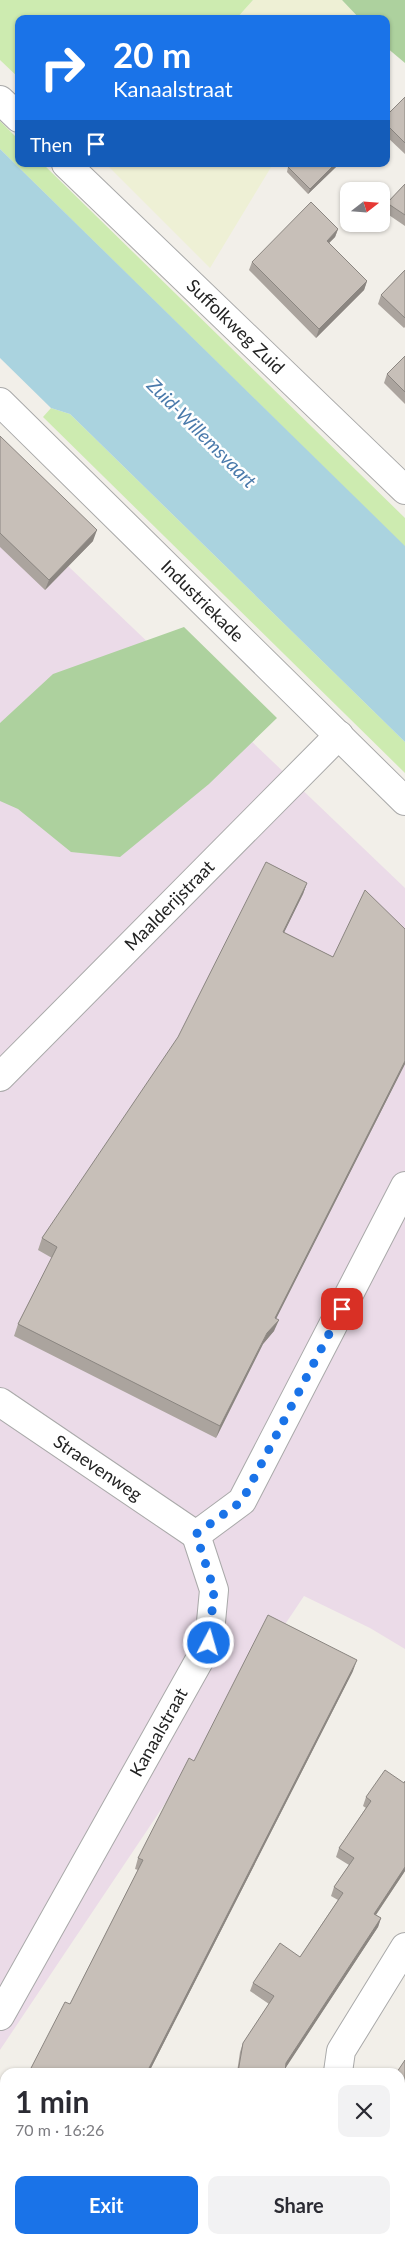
<!DOCTYPE html>
<html lang="en">
<head>
<meta charset="utf-8">
<style>
	:root { --surface:#fff; --page:#f2f2f3; --text:#2b2b33; --muted:#7c7c81; --accent:#1a73e8 }
	body { margin:0; font-family:Lato,sans-serif; background:var(--page); color:var(--text); height:100vh; display:flex; flex-direction:column; font-size:19px; white-space:nowrap }
	* { box-sizing:border-box; margin:0 }
	p { font-size:16px; color:var(--muted) }
	.icon { flex:none; width:28px; height:28px; fill:none; stroke:currentColor; stroke-width:2; stroke-linecap:round; stroke-linejoin:round }
	.map { position:relative; flex:1; overflow:hidden }
	.drawer { position:absolute; left:0px; top:2068px; width:405px; height:176px; display:flex; flex-direction:column; background:var(--surface); border-radius:15px 15px 0 0; box-shadow:0 1px 4px #0004 }
	.drawer>* { flex:none }
	.banner { position:absolute; left:15px; top:15px; width:375px; height:152px; border-radius:10px; box-shadow:0 1px 4px #0004; background:#1a73e8; color:#fff; overflow:hidden }
	.needle { width:32px; rotate:73deg }
	.tools { position:absolute; left:340px; top:182px; display:grid; gap:10px }
	.tools a { display:grid; place-items:center; width:50px; height:50px; border-radius:10px; background:var(--surface); box-shadow:0 1px 4px #0004; font-size:25px }
	.pin { position:absolute; display:grid; place-items:center; width:42px; height:42px; color:#fff; margin:-21px; border-radius:10px; box-shadow:0 2px 8px #0006 }
	.me { position:absolute; width:55px; margin:-28px; rotate:6deg; stroke-linejoin:round; filter:drop-shadow(0 0 4px #0008) }
	.turn { display:flex; align-items:center; gap:18px; height:105px; padding:0 15px; font-size:22px }
	.turn .icon { width:65px; height:65px; stroke-width:2.5 }
	.turn b { display:block; font-size:35px; line-height:42px }
	.then { display:flex; align-items:center; height:48px; padding:0 15px; background:#0003; gap:10px; font-size:19px }
	.round { display:grid; place-items:center; flex:none; width:52px; height:52px; border-radius:10px; background:var(--page) }
	.headline { display:flex; align-items:center; justify-content:space-between; height:85px; padding:0 15px }
	h1 { font-size:30px; font-weight:700; line-height:38px }
	.button { display:flex; gap:10px; margin-top:auto; padding:10px 15px }
	.button a { flex:1; height:58px; border-radius:10px; background:var(--accent); color:#fff; font-size:20px; font-weight:700; line-height:58px; text-align:center }
	.button a+a { background:var(--page); color:var(--text) }
	.map>svg:first-child { display:block }
</style>
</head>
<body>
<div class="map">
<svg width="405" height="2243" viewBox="0 0 405 2243">
	<rect width="100%" height="100%" fill="#f2efe9"/>
	<path fill="#ebdbe8" d="M 0,501 L 405,888 L 405,1649 L 370,1628 L 304,1596 L 0,2050 Z"/>
	<path fill="#eef0d5" d="M 253,0 L 342,0 L 360,19 L 236,19 Z
		M 106,164 L 273,164 L 210,268 Z"/>
	<path fill="#cdebb0" d="M 0,0 L 253,0 L 236,19 L 19,19 L 19,78 L 0,60 Z
		M 0,121 L 19,140 L 19,164 L 43,164 L 405,518 L 405,547 L 0,149 Z
		M 51,408 L 70,414 L 405,742 L 405,773 L 43,417 Z"/>
	<path fill="#add19e" d="M 342,0 L 405,0 L 405,63 L 386,47 L 386,19 L 360,19 Z
		M 184,627 L 277,718 L 209,784 L 120,857 L 71,852 L 18,809 L 0,801 L 0,723 L 53,674 Z"/>
	<path fill="#aad3df" d="M 0,149 L 405,546 L 405,742 L 70,414 L 51,408 L 0,358 Z"/>
	<g fill="none" stroke-linecap="round" stroke-linejoin="round">
		<g stroke="#a9a9a9" stroke-width="30">
			<g id="minor">
				<path d="M 0,100 L 19,118"/>
				<path id="s1" d="M 66,164 L 405,490"/>
				<path id="s2" d="M 0,402 L 405,801"/>
				<path id="s3" d="M 0,1077 L 339,735"/>
				<path id="s4" d="M 0,1402 L 196,1535"/>
				<path d="M 196,1535 L 242,1501 L 405,1186"/>
				<path id="s5" d="M 0,2016 L 209,1643 L 214,1590 L 196,1535"/>
				<path d="M 338,2072 L 341,2051 L 405,1947"/>
				<path d="M 309,2243 L 310,2239"/>
			</g>
		</g>
		<use href="#minor" stroke="#fff" stroke-width="28"/>
	</g>
	<path fill="#aba49e" d="M 405,97 L 405,154 L 386,136 L 386,116 Z
		M 288,167 L 336,167 L 308,194 L 287,172 Z
		M 405,184 L 405,226 L 383,211 L 387,203 Z
		M 338,229 L 335,237 L 329,243 L 367,281 L 364,290 L 316,338 L 249,270 L 252,262 Z
		M 405,270 L 405,327 L 404,328 L 378,304 L 381,295 Z
		M 405,356 L 405,404 L 384,383 L 387,374 Z
		M 0,436 L 93,541 L 45,590 L 0,547 Z
		M 307,883 L 303,894 L 284,932 L 333,957 L 405,929 L 405,1064 L 276,1318 L 274,1331 L 263,1344 L 216,1438 L 14,1336 L 18,1324 L 52,1258 L 38,1250 L 42,1238 Z
		M 353,1671 L 149,2072 L 29,2072 L 70,2004 L 138,1870 L 135,1869 L 138,1858 L 194,1761 Z
		M 405,1781 L 405,1871 L 376,1915 L 381,1918 L 378,1927 L 285,2068 L 285,2072 L 237,2072 L 240,2052 L 243,2043 L 269,2004 L 250,1991 L 253,1983 L 300,1957 L 338,1900 L 331,1896 L 334,1887 L 349,1865 L 336,1857 L 339,1848 L 366,1808 L 363,1806 L 366,1797 L 404,1783 Z
		M 5,2133 L 5,2171 L 0,2168 L 0,2143 Z
		M 187,2239 L 257,2239 L 256,2243 L 186,2243 Z
		M 368,2239 L 400,2239 L 404,2243 L 368,2243 Z"/>
	<path fill="#8b8681" d="M 335,164 L 337,164 L 336,167 L 308,194 L 310,189 Z
		M 338,229 L 335,237 L 323,249 L 327,241 Z
		M 367,281 L 364,290 L 316,338 L 319,329 Z
		M 97,530 L 93,541 L 45,590 L 49,580 Z
		M 307,883 L 303,894 L 279,943 L 283,932 Z
		M 405,1061 L 405,1064 L 272,1327 L 279,1320 L 274,1331 L 263,1344 L 216,1438 L 220,1426 Z
		M 357,1660 L 353,1671 L 149,2072 L 147,2072 Z
		M 405,1867 L 405,1871 L 371,1922 L 374,1914 Z
		M 381,1918 L 378,1927 L 283,2072 L 286,2063 Z"/>
	<path fill="#c7bfb8" stroke="#8b8681" d="M 405,97 L 405,143 L 386,124 L 386,116 Z
		M 292,164 L 335,164 L 310,189 L 288,167 Z
		M 405,184 L 405,215 L 387,203 Z
		M 311,202 L 338,229 L 327,241 L 367,281 L 319,329 L 252,262 Z
		M 405,270 L 405,318 L 381,295 Z
		M 405,356 L 405,392 L 387,374 Z
		M 0,436 L 97,530 L 49,580 L 0,533 Z
		M 266,862 L 307,883 L 283,932 L 333,957 L 365,890 L 405,929 L 405,1061 L 275,1318 L 279,1320 L 267,1333 L 220,1426 L 18,1324 L 57,1247 L 42,1238 L 178,1037 Z
		M 268,1615 L 357,1660 L 147,2072 L 29,2072 L 65,2002 L 70,2004 L 143,1860 L 138,1858 L 189,1758 L 194,1761 Z
		M 385,1770 L 404,1783 L 405,1781 L 405,1867 L 374,1914 L 381,1918 L 286,2063 L 285,2072 L 238,2072 L 243,2043 L 274,1996 L 253,1983 L 280,1943 L 300,1957 L 343,1893 L 334,1887 L 354,1858 L 339,1848 L 371,1801 L 366,1797 Z
		M 405,2060 L 405,2237 L 404,2243 L 399,2243 L 374,2239 L 400,2239 L 400,2072 L 397,2072 Z
		M 5,2133 L 5,2158 L 0,2155 L 0,2143 Z
		M 0,2220 L 5,2222 L 5,2239 L 21,2239 L 18,2243 L 0,2243 Z
		M 47,2239 L 89,2239 L 87,2243 L 45,2243 Z
		M 211,2239 L 257,2239 L 256,2243 L 210,2243 Z"/>
	<g fill="none" stroke-linecap="round" stroke-linejoin="round">
		<path stroke="#1a73e8" stroke-width="9" stroke-dasharray="0 16.2" d="M 209,1643 L 214,1590 L 196,1534 L 242,1501 L 342,1309"/>
	</g>
	<g text-anchor="middle" stroke-width="5" stroke-linejoin="round" paint-order="stroke">
		<g font-size="18" fill="#222" stroke="#fff">
			<text dy="6" stroke="none"><textPath href="#s1" startOffset="235">Suffolkweg Zuid</textPath></text>
			<text dy="6" stroke="none"><textPath href="#s2" startOffset="284">Industriekade</textPath></text>
			<text dy="6" stroke="none"><textPath href="#s3" startOffset="241">Maalderijstraat</textPath></text>
			<text dy="6" stroke="none"><textPath href="#s4" startOffset="118">Straevenweg</textPath></text>
			<text dy="6" stroke="none"><textPath href="#s5" startOffset="325">Kanaalstraat</textPath></text>
		</g>
		<g font-size="19" font-style="italic" fill="#4a7aab" stroke="#fff">
			<text transform="translate(202 433) rotate(45)" y="7">Zuid-Willemsvaart</text>
		</g>
	</g>
</svg>
<div class="tools">
<a><svg class="needle" viewBox="-14 -14 28 28"><path d="M0-13l5 13h-10z" fill="#e53935"/><path d="M0 13l5-13h-10z" fill="#7c7c81"/></svg></a>
</div>
<div class="pin" style="left:342px;top:1309px;background:#d93025"><svg class="icon" aria-label="arrive" viewBox="0 0 24 24"><path d="M6 21V4h12l-3 4 3 4H6"/></svg></div>
<svg class="me" style="left:209px;top:1643px" viewBox="-20 -20 40 40"><circle r="17" fill="#1a73e8" stroke="#fff" stroke-width="3"/><path d="M0-11L8 9 0 5-8 9z" fill="#fff"/></svg>
<div class="banner">
<div class="turn"><svg class="icon" aria-label="right" viewBox="0 0 24 24"><path d="M7 20v-9h11M14 6l5 5-5 5"/></svg><div><b>20 m</b>Kanaalstraat</div></div>
<div class="then">Then<svg class="icon" aria-label="arrive" viewBox="0 0 24 24"><path d="M6 21V4h12l-3 4 3 4H6"/></svg></div>
</div>
<section class="drawer">
<div class="headline"><div><h1>1 min</h1><p>70 m · 16:26</p></div><a class="round"><svg class="icon" aria-label="close" viewBox="0 0 24 24"><path d="M6 6l12 12M18 6L6 18"/></svg></a></div>
<div class="button"><a>Exit</a><a>Share</a></div>
</section>
</div>
</body>
</html>
